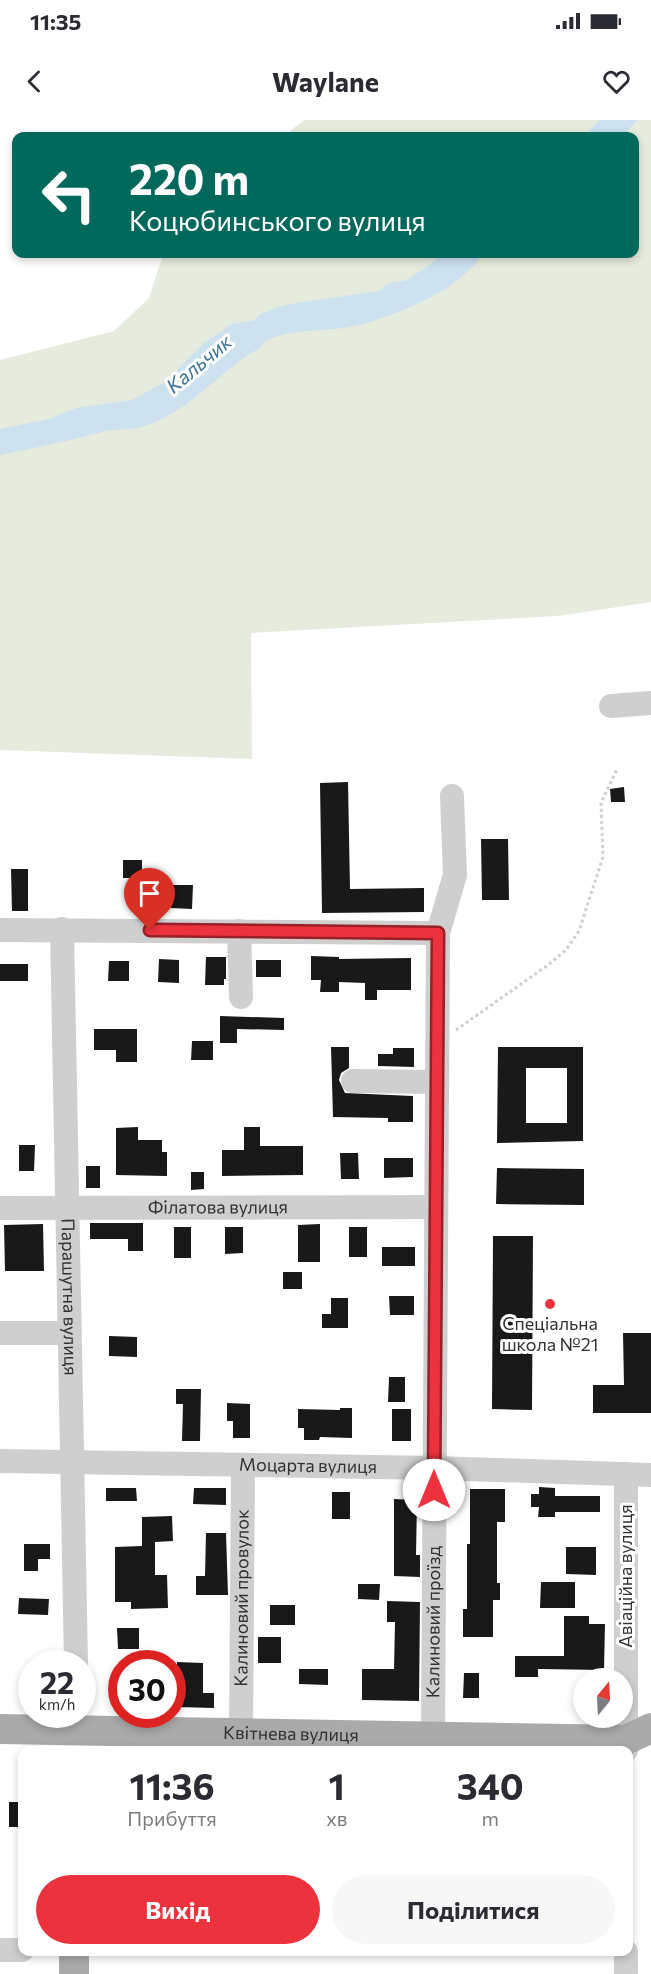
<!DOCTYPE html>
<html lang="uk">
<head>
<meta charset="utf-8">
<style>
	:root { --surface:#fff; --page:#f7f7f7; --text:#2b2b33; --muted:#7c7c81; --accent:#ec323d }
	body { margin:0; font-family:Commissioner,sans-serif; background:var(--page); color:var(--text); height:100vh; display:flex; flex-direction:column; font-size:22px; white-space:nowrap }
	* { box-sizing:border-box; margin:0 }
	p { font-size:20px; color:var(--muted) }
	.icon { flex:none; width:33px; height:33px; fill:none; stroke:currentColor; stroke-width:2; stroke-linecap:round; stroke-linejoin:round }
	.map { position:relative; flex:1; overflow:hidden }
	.panel { position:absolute; left:18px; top:1626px; width:615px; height:210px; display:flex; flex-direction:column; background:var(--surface); border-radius:12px; box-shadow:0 3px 9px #0003 }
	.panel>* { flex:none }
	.banner { position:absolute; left:12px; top:12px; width:627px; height:126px; border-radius:12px; box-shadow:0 3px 9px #0003; background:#00695c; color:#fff; overflow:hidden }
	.needle { width:39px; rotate:18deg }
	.controls { position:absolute; left:573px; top:1548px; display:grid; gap:12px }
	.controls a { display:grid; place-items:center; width:60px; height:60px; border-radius:50%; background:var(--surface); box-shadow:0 3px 9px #0003; font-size:30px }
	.speed { position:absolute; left:18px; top:1530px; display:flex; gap:12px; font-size:30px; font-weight:700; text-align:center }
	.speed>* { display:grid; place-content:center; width:78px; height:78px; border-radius:50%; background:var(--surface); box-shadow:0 3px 9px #0003; line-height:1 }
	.speed small { font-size:15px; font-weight:400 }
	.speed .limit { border:9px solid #d22; background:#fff; color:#111 }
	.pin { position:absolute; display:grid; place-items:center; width:51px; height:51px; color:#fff; margin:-62px -26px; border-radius:50% 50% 50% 0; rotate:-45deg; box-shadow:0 0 6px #0007 }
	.pin .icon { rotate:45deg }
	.me { position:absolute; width:66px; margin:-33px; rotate:0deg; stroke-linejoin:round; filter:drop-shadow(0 0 4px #0008) }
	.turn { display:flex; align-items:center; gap:21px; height:126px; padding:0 18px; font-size:27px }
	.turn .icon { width:78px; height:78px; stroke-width:2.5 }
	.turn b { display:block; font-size:42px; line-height:51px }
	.eta { display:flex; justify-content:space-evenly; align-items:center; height:102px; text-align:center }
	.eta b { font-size:36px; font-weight:700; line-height:42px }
	.primary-button { display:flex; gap:12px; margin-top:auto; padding:12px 18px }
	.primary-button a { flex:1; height:69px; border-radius:36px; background:var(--accent); color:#fff; font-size:24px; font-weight:700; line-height:69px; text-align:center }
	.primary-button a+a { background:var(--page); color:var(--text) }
	.status { display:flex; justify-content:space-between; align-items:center; height:42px; padding:0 30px; background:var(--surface); direction:ltr }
	.status svg { height:16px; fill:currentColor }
	header { display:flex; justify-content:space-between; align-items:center; height:78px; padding:0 18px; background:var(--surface); font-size:27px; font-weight:700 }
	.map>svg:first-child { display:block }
</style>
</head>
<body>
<div class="status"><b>11:35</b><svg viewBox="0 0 49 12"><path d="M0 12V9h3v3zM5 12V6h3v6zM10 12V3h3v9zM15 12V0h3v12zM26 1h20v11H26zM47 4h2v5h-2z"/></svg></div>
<header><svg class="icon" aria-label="back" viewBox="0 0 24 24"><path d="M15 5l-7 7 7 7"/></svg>Waylane<svg class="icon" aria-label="heart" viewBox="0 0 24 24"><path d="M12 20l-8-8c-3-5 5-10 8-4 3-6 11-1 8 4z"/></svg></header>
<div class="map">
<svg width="651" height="1854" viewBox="0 0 651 1854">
	<rect width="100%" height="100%" fill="#fff"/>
	<path fill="#e5ecde" d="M 304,0 L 651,0 L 651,482 L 558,496 L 251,513 L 252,639 L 0,630 L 0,240 L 114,211 L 149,178 L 163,134 L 634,134 L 634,16 L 284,16 Z"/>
	<path fill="#cde1ef" d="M 599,0 L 637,0 L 623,16 L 585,16 Z
		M 445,134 L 485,134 C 476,142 468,152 458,160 C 433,180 376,204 343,208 C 325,211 269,209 260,228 C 221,250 191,290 148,305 C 133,311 117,308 102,312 C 69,321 34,328 0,335 L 0,309 L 49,299 L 76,288 L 132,280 L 166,261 L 205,222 L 232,204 L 255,200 L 259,195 L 277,187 L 297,183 L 378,171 L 389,163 L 407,160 Z"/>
	<path fill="#191919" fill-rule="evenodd" d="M 348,662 L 350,769 L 424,768 L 424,792 L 322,793 L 320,663 Z
		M 624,667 L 625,682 L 611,682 L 610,669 Z
		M 481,719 L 508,719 L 509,780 L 482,780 Z
		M 123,740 L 142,740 L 142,758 L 123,758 Z
		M 11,749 L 28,749 L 28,791 L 12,791 Z
		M 172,765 L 193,765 L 192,789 L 171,788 Z
		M 311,836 L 339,837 L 339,839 L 411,838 L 411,870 L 377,870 L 377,880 L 365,880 L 365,863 L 339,862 L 339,872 L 320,872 L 321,860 L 311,860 Z
		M 206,837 L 226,837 L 226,859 L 224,859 L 224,865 L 205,865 Z
		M 159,839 L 179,840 L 179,863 L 158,862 Z
		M 256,840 L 281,840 L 281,857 L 256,857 Z
		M 109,841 L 129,841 L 129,861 L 108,861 Z
		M 0,844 L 28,844 L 28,861 L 0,861 Z
		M 220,896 L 284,898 L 284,910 L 237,909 L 237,923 L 220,923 Z
		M 94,909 L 137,909 L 137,942 L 116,942 L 116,930 L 94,930 Z
		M 192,921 L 213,921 L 213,940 L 191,940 Z
		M 331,927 L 349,927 L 349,948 L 341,953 L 339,960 L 345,973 L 413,976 L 413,1002 L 388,1002 L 388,998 L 333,997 Z
		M 498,927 L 583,927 L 583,1021 L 497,1023 ZM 526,948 L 567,948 L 567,1003 L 526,1003 Z
		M 393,928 L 414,928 L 414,947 L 378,946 L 378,934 L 393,934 Z
		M 138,1007 L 138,1020 L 162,1020 L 162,1032 L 167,1032 L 167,1056 L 116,1055 L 116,1008 Z
		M 244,1007 L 260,1007 L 260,1026 L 303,1026 L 303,1055 L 222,1056 L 222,1030 L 244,1030 Z
		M 19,1025 L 35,1025 L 34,1051 L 19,1051 Z
		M 340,1033 L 358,1033 L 359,1059 L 341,1059 Z
		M 384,1038 L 413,1038 L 413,1057 L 384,1058 Z
		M 86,1046 L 100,1046 L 100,1068 L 86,1068 Z
		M 497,1048 L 584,1049 L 584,1085 L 496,1084 Z
		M 191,1052 L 204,1052 L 204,1069 L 191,1070 Z
		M 90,1103 L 143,1103 L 143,1131 L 128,1131 L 128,1119 L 90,1119 Z
		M 43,1104 L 44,1151 L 5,1151 L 4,1105 Z
		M 320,1104 L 320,1142 L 298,1142 L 298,1105 Z
		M 174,1107 L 191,1107 L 191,1138 L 174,1138 Z
		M 225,1107 L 243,1107 L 243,1133 L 225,1134 Z
		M 349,1107 L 367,1107 L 367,1137 L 349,1137 Z
		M 493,1116 L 533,1116 L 532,1290 L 492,1289 Z
		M 382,1127 L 415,1127 L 415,1146 L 382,1146 Z
		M 283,1152 L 302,1152 L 302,1169 L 283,1169 Z
		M 389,1176 L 414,1176 L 414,1195 L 390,1195 Z
		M 331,1178 L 348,1178 L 348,1208 L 322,1208 L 322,1194 L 331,1194 Z
		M 623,1213 L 651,1213 L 651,1293 L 593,1293 L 593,1265 L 624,1265 Z
		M 109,1216 L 137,1217 L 137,1237 L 109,1236 Z
		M 389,1257 L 405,1257 L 405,1282 L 388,1282 Z
		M 176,1269 L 201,1269 L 200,1321 L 182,1321 L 183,1284 L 176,1284 Z
		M 227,1283 L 250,1284 L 250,1318 L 233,1318 L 233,1301 L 227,1301 Z
		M 340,1288 L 352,1288 L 352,1318 L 320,1317 L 319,1320 L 304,1320 L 304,1308 L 298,1308 L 298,1289 L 340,1290 Z
		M 392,1289 L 411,1289 L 411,1321 L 392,1321 Z
		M 539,1367 L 555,1368 L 555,1376 L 600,1376 L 600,1392 L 555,1392 L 555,1397 L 538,1397 L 539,1387 L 531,1387 L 531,1374 L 539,1374 Z
		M 106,1368 L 136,1368 L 137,1381 L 106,1381 Z
		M 194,1368 L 226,1368 L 226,1385 L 193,1384 Z
		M 470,1369 L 505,1369 L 505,1402 L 497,1402 L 497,1463 L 500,1463 L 500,1480 L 493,1480 L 493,1517 L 463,1517 L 463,1489 L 467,1489 L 467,1424 L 470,1424 Z
		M 332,1372 L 350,1372 L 350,1399 L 332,1399 Z
		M 394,1379 L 417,1380 L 416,1435 L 420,1435 L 420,1457 L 394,1456 Z
		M 172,1396 L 173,1421 L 155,1422 L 155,1455 L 167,1455 L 168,1488 L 131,1489 L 131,1482 L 115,1482 L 115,1427 L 142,1426 L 142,1397 Z
		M 206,1413 L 226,1413 L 228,1475 L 196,1475 L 196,1456 L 205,1456 Z
		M 24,1424 L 50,1424 L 50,1439 L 38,1439 L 38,1451 L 24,1451 Z
		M 566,1427 L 596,1427 L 596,1455 L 566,1454 Z
		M 541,1462 L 575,1462 L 575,1488 L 540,1488 Z
		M 358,1464 L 380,1464 L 379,1480 L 358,1479 Z
		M 19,1478 L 49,1479 L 48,1495 L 18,1494 Z
		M 387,1481 L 420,1482 L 419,1581 L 362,1580 L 362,1549 L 394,1549 L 395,1502 L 387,1502 Z
		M 270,1485 L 295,1485 L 295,1505 L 270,1505 Z
		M 564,1496 L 589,1496 L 589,1504 L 605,1504 L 604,1550 L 538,1549 L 538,1557 L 515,1557 L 515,1536 L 564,1536 Z
		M 117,1508 L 139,1508 L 139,1529 L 118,1529 Z
		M 258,1517 L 281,1517 L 281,1543 L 258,1543 Z
		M 177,1542 L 203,1543 L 203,1573 L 214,1573 L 214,1588 L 177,1587 Z
		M 299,1549 L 328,1549 L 328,1565 L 299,1564 Z
		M 464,1553 L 479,1553 L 479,1578 L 463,1578 Z
		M 9,1682 L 22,1682 L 22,1707 L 9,1707 Z"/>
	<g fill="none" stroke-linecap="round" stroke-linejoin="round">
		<path stroke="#cfcfcf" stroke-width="3" stroke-dasharray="3 3" stroke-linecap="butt" d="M 456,910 L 548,845 L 566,830 L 579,811 L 603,737 L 601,683 L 617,649"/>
		<g stroke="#cfcfcf" stroke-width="24">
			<path d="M 611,586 L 651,583"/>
			<path id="s1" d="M 62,809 L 76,1544"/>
			<path d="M 0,810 L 438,813"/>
			<path d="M 239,811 L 241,877"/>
			<path d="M 353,961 L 437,962"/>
			<path id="s2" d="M 0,1088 L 436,1087"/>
			<path d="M 0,1213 L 69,1213"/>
			<path id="s3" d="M 0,1341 L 435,1348 L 651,1355"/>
			<path d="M 626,1354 L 626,1630"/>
			<path id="s4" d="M 241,1612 L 243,1345"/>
			<path id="s5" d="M 433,1616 L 438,813 L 455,755 L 452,676"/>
			<path d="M 0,1830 L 22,1830"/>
			<path d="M 626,1854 L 626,1832"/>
		</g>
		<g stroke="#aaa" stroke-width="30">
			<path id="s6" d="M 0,1609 L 626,1620 L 651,1608"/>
			<path d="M 74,1854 L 74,1832"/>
		</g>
	</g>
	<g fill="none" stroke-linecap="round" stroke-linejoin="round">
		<g stroke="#992028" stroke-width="15">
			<path id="route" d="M 150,810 L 438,813 L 434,1370"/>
		</g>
		<use href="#route" stroke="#ec323d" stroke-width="10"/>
	</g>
	<circle fill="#ec323d" stroke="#fff" stroke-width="2" cx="550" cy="1184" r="6"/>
	<g text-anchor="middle" stroke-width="6" stroke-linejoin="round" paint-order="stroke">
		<g font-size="18" fill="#323232" stroke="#fff">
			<text dy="6" stroke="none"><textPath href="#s2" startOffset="218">Філатова вулиця</textPath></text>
			<text dy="6" stroke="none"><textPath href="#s1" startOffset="368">Парашутна вулиця</textPath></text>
			<text dy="6" stroke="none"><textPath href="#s3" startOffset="308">Моцарта вулиця</textPath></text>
			<text transform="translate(626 1456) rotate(-90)" y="6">Авіаційна вулиця</text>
			<text dy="6" stroke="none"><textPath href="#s4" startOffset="134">Калиновий провулок</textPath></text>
			<text dy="6" stroke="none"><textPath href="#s5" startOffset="114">Калиновий проїзд</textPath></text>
			<text dy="6" stroke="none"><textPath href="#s6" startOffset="291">Квітнева вулиця</textPath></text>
		</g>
		<g font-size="18" fill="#323232" stroke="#fff">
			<text x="550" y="1210">Спеціальна<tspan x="550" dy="21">школа №21</tspan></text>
		</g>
		<g font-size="20" font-style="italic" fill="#3c7499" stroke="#fff">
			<text transform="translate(199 244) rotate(-40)" y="7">Кальчик</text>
		</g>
	</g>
</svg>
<div class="controls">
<a><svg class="needle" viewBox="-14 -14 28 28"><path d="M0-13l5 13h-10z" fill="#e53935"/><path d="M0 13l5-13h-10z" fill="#7c7c81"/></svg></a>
</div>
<div class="speed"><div>22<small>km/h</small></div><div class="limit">30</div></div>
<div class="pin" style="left:150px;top:810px;background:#d93025"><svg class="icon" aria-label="arrive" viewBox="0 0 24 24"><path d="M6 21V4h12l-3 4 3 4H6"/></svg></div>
<svg class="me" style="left:434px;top:1370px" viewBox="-20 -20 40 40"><circle r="19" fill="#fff"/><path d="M0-13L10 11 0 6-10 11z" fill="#ec323d"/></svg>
<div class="banner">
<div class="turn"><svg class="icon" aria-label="left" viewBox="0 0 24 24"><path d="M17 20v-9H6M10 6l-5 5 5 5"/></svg><div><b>220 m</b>Коцюбинського вулиця</div></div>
</div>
<section class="panel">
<div class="eta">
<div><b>11:36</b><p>Прибуття</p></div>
<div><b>1</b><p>хв</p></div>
<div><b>340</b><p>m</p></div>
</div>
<div class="primary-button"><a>Вихід</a><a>Поділитися</a></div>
</section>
</div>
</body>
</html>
